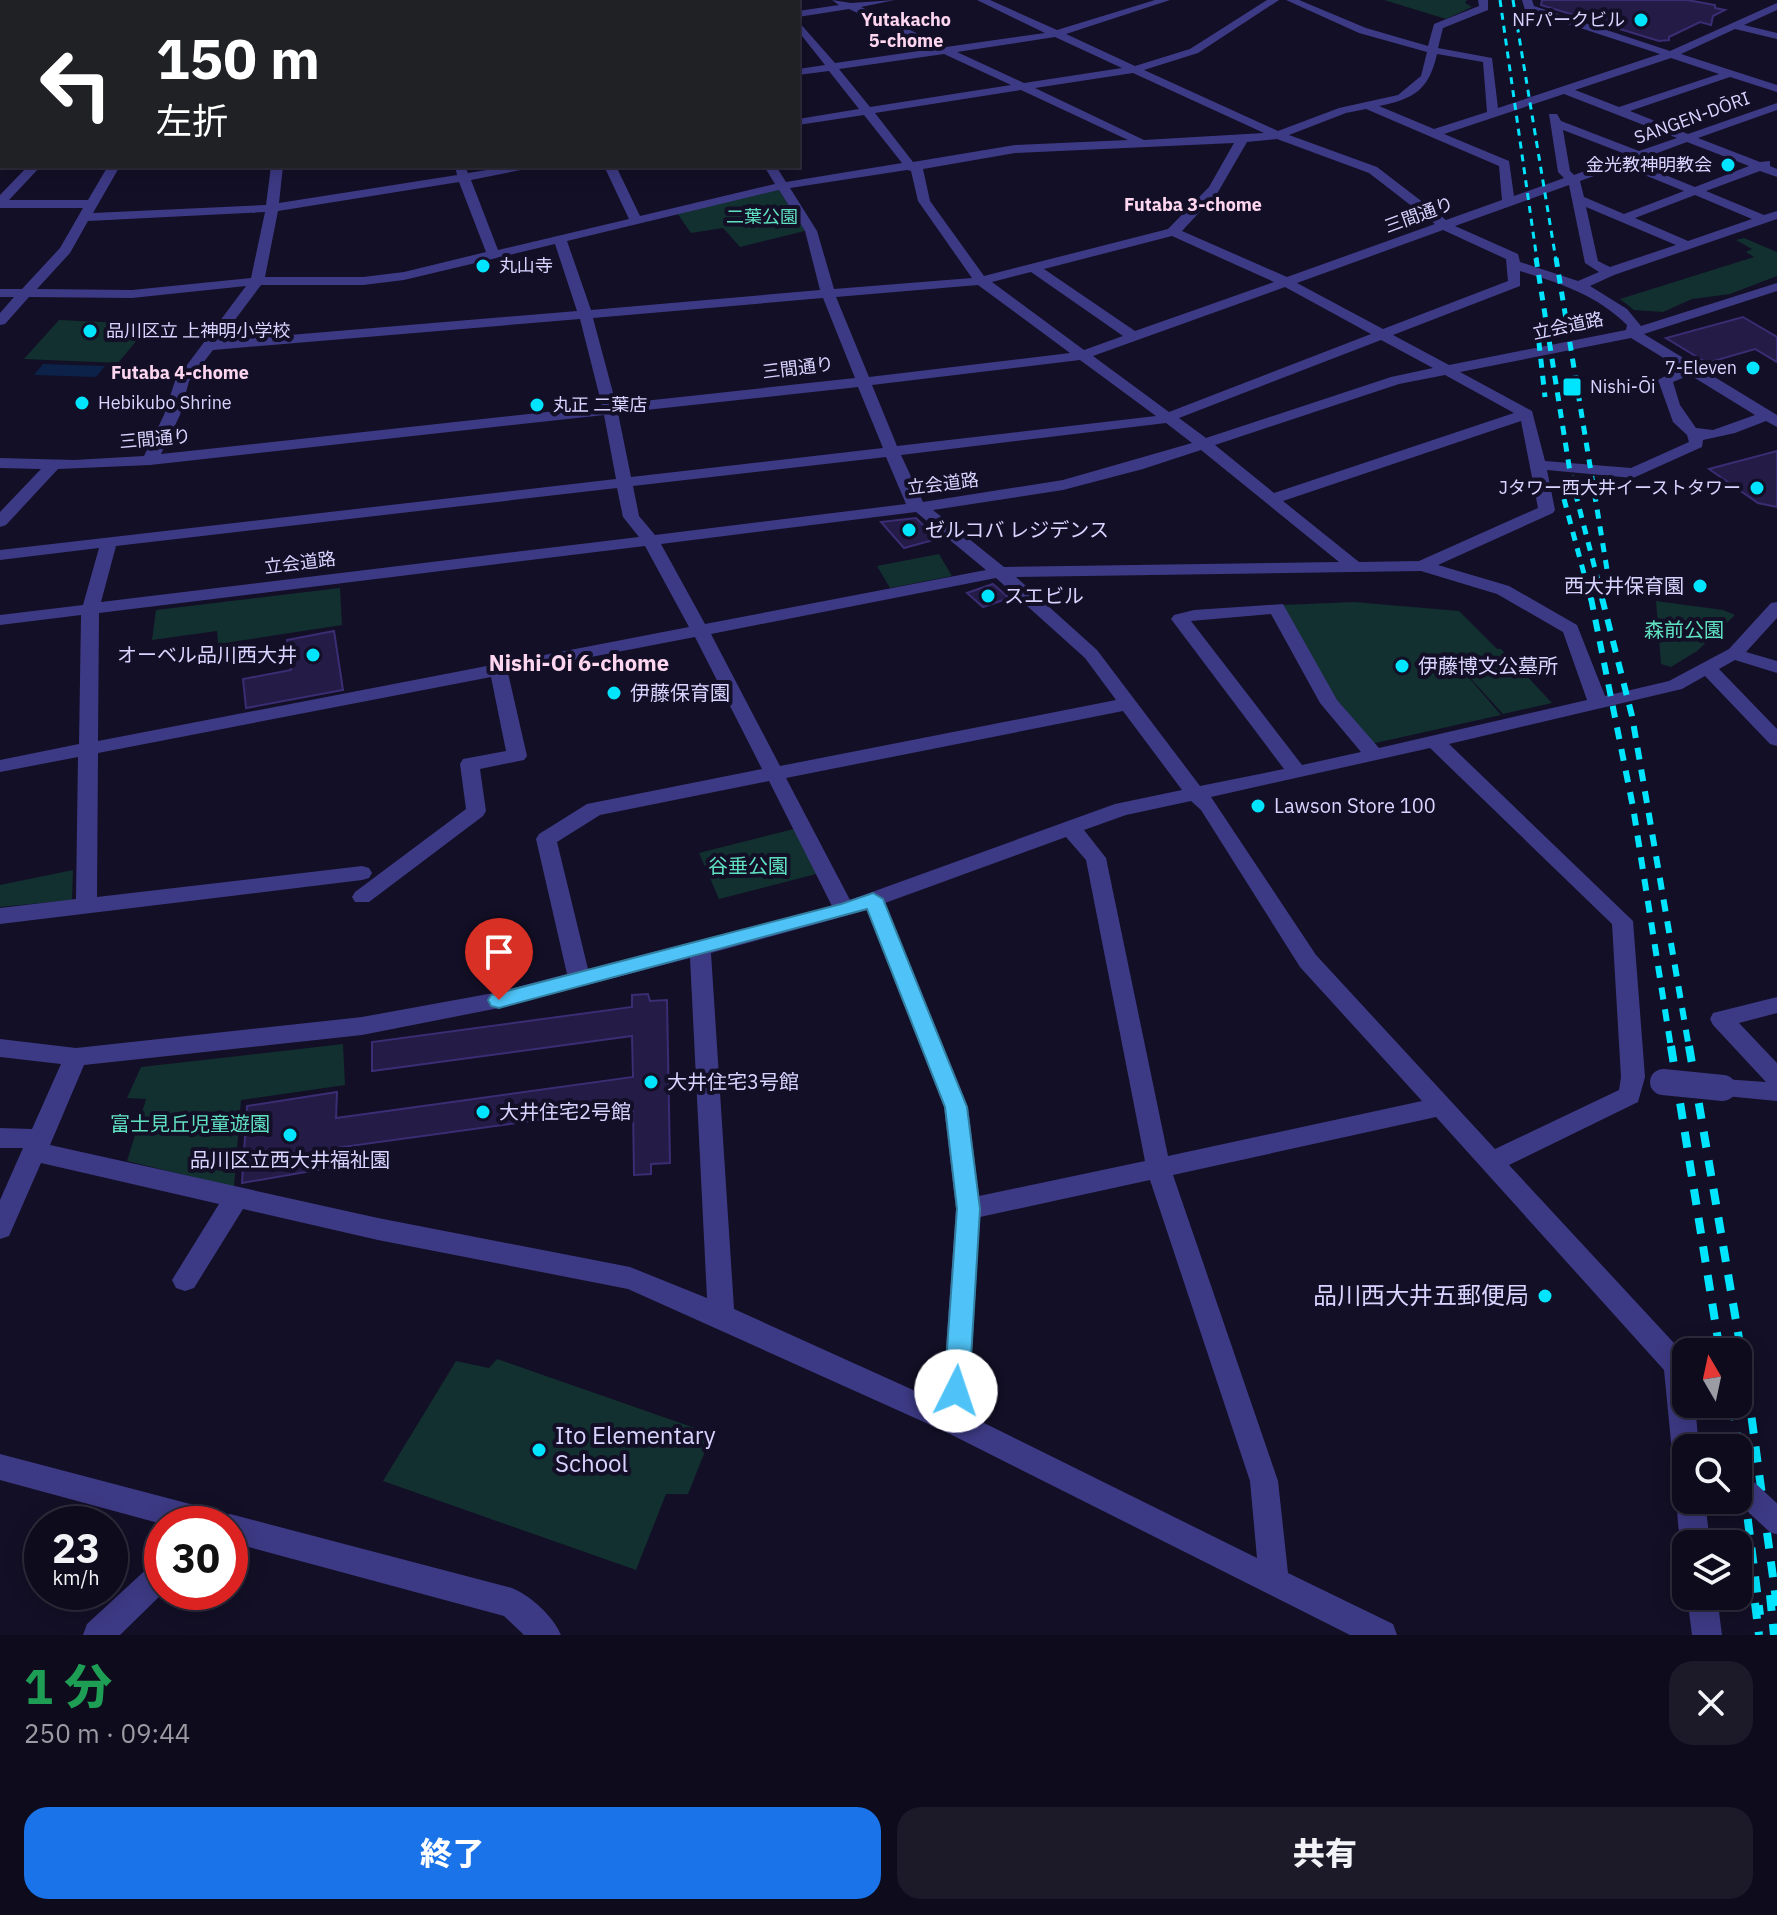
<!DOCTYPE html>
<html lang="ja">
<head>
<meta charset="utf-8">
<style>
	:root { --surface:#0e0b1c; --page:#1c1929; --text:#f1f3f6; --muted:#9b9ba3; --line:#2e2b3b; --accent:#1a73e8 }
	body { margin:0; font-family:"IBM Plex Sans","Noto Sans JP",sans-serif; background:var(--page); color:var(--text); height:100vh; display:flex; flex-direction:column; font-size:30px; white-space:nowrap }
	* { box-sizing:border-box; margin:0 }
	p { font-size:26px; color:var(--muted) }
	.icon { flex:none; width:44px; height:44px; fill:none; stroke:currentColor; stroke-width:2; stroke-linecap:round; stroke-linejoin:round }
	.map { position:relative; height:1635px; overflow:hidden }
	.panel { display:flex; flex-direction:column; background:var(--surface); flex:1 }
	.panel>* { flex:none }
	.top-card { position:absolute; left:0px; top:0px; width:800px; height:168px; box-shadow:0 4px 20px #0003,0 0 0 2px var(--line); background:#202124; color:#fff; overflow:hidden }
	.needle { width:52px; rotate:351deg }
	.buttons { position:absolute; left:1672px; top:1338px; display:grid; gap:16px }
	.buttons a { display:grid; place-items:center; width:80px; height:80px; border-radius:16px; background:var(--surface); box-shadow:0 4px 20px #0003,0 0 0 2px var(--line); font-size:40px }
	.speed { position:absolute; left:24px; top:1506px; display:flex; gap:16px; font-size:40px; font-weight:700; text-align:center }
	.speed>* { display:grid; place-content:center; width:104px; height:104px; border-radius:50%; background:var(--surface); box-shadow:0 4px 20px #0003,0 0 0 2px var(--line); line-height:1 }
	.speed small { font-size:20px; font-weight:400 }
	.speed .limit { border:12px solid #d22; background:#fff; color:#111 }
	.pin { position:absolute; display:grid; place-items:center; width:68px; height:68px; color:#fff; margin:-82px -34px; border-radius:50% 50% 50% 0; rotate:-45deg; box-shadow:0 0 8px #0007 }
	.pin .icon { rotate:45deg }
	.me { position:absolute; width:88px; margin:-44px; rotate:4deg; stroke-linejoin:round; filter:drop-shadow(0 0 6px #0008) }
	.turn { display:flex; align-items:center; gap:28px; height:168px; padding:0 24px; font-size:36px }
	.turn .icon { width:104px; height:104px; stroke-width:2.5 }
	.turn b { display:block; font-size:56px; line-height:68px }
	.round { display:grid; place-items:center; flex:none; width:84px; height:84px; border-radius:24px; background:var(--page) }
	.summary { display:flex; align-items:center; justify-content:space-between; height:136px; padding:0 24px }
	h1 { font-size:48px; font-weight:800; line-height:60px; color:#1e9e55 }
	.cta { display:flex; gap:16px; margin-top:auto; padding:16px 24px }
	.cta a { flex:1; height:92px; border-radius:24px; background:var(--accent); color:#fff; font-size:32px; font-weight:800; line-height:92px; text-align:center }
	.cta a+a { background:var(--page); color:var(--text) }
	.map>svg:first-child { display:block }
</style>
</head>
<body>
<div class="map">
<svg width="1777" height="1635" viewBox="0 0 1777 1635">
	<rect width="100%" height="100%" fill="#130f26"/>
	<path fill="#12302f" d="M 1384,0 L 1467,0 L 1465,3 L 1472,7 L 1446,19 Z
		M 779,190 L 805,231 L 740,247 L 723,228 L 691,233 L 677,213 Z
		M 1744,238 L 1777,252 L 1777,276 L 1730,294 L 1692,299 L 1663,312 L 1634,310 L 1620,299 L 1754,257 L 1746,252 L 1752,249 L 1736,240 Z
		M 59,320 L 164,325 L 152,340 L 137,340 L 118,363 L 24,359 Z
		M 939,554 L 952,576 L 890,588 L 877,566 Z
		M 340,588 L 342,625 L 218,644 L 217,631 L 152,640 L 156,610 Z
		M 1656,601 L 1723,610 L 1735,615 L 1697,651 L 1671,667 L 1661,664 Z
		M 1354,602 L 1459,611 L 1497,649 L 1501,649 L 1552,703 L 1503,714 L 1452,658 L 1501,715 L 1371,744 L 1326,689 L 1281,605 Z
		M 794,829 L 816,874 L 719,899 L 699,853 Z
		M 73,870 L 72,900 L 0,907 L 0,885 Z
		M 343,1044 L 345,1085 L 241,1100 L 234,1187 L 127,1161 L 146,1099 L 127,1098 L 141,1067 Z
		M 497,1359 L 712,1434 L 688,1494 L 666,1494 L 636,1570 L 383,1481 L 456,1361 L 489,1368 Z"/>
	<path fill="#0c2248" d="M 43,364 L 44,364 L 105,366 L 96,377 L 34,375 Z"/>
	<path fill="#241b47" stroke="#3b2d73" stroke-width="2" d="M 1542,0 L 1687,0 L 1715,5 L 1715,8 L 1725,10 L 1713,16 L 1711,25 L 1700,22 L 1669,37 L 1669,40 L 1659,41 L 1541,5 Z
		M 1743,317 L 1777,337 L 1777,362 L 1755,349 L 1707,363 L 1666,338 Z
		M 1777,451 L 1777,507 L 1758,503 L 1709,469 Z
		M 916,518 L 937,539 L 904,548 L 881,522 Z
		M 993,584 L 1009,598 L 983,607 L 967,593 Z
		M 334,631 L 343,690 L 246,708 L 243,679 L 291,670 L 287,640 Z
		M 648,994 L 650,1001 L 667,1000 L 670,1163 L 651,1164 L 651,1174 L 634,1175 L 633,1107 L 335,1148 L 335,1167 L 242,1183 L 247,1106 L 337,1092 L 336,1118 L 633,1077 L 632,1036 L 372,1071 L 372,1042 L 632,1007 L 632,995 Z"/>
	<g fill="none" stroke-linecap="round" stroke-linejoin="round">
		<path fill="#3d3a85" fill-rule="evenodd" d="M 176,0 L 187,0 L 175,2 Z
			M 403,0 L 413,0 L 413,2 L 403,2 Z
			M 514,0 L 535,0 L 513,2 Z
			M 650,0 L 661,0 L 662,2 L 651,2 Z
			M 711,0 L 722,0 L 723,2 L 712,2 Z
			M 832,0 L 851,3 L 895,0 L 861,7 L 946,47 L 1045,33 L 977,0 L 990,0 L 1057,30 L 1155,0 L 1170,0 L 1066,34 L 1135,66 L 1190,49 L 1267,0 L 1279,0 L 1198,53 L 1144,70 L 1278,131 L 1339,108 L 1398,95 L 1421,76 L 1427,52 L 1359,33 L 1286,0 L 1299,0 L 1366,28 L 1428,46 L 1434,24 L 1479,6 L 1478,0 L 1488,0 L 1488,10 L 1443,28 L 1438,48 L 1492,58 L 1498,108 L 1660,54 L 1525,10 L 1522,0 L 1532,0 L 1534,6 L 1670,51 L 1777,3 L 1777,10 L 1744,25 L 1777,33 L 1777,39 L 1735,29 L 1681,54 L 1777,85 L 1777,92 L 1730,77 L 1630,111 L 1688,134 L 1777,103 L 1777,110 L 1698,138 L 1760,162 L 1770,161 L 1770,166 L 1777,169 L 1777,177 L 1760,171 L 1706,191 L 1764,215 L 1777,211 L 1777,219 L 1614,275 L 1590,286 L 1627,309 L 1641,326 L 1777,283 L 1777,291 L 1644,334 L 1777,415 L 1777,427 L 1766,421 L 1735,433 L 1703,440 L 1702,447 L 1633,478 L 1547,470 L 1555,510 L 1553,513 L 1438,565 L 1509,586 L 1577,625 L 1605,696 L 1669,681 L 1729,649 L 1771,603 L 1777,602 L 1777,618 L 1746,652 L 1777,661 L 1777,673 L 1735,660 L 1719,669 L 1777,729 L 1777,746 L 1770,744 L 1705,676 L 1682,689 L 1449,744 L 1633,921 L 1645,1077 L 1638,1102 L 1509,1165 L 1686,1356 L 1686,1404 L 1695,1404 L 1699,1448 L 1686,1448 L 1686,1465 L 1676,1461 L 1672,1452 L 1664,1370 L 1436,1117 L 1173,1175 L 1278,1481 L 1288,1573 L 1393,1624 L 1397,1635 L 1350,1635 L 944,1431 L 628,1289 L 378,1240 L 243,1209 L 194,1288 L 185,1291 L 176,1288 L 172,1280 L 219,1204 L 41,1163 L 9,1236 L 0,1239 L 0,1200 L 23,1148 L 0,1148 L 0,1128 L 32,1129 L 61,1064 L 0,1057 L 0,1039 L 76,1048 L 362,1017 L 499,992 L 567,974 L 536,839 L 539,834 L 587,804 L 762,769 L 695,637 L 508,673 L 527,756 L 524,760 L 480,769 L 486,811 L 483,816 L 369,902 L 355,902 L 352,897 L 355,892 L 466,809 L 460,764 L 463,759 L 506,751 L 491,677 L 98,753 L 97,897 L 362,866 L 369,868 L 372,873 L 369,878 L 362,880 L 0,924 L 0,908 L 76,899 L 78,757 L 0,772 L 0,760 L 79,744 L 81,615 L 0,625 L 0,615 L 83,605 L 99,548 L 0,560 L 0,550 L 616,479 L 604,415 L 150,465 L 58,469 L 6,525 L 0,527 L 0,512 L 41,469 L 0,468 L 0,458 L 74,460 L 144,456 L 164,415 L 175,381 L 246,286 L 132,298 L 29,297 L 5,324 L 0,325 L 0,313 L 14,297 L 0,297 L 0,289 L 22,289 L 60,248 L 83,208 L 0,208 L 0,195 L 28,166 L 41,166 L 9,200 L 88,200 L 108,166 L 120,166 L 93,213 L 266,205 L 271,166 L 283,166 L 279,203 L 457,175 L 455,166 L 465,166 L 468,173 L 512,166 L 541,166 L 471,180 L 498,250 L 629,219 L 604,166 L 616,166 L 640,216 L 775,184 L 764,166 L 776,166 L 786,182 L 902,163 L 864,115 L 798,125 L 798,119 L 859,109 L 829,71 L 798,75 L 798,69 L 825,65 L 798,31 L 798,21 L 835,63 L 933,49 L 849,9 L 798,17 L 798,11 L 839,5 ZM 1055,37 L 1122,68 L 1024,83 L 957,52 ZM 944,54 L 1011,85 L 870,107 L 839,69 ZM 1437,54 L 1483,62 L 1487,112 L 1434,129 L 1379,106 C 1414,99 1429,90 1437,54 ZM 1671,58 L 1719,74 L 1619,107 L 1575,90 ZM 1133,73 L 1264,133 L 1144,140 L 1035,88 ZM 1021,90 L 1128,140 L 1015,145 L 913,162 L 875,113 ZM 1564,94 L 1677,138 L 1639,151 L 1561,121 L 1557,114 L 1549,114 L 1558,172 L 1564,178 L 1514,196 L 1509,161 L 1444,134 ZM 1366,109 L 1499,166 L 1502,200 L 1446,220 L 1377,167 L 1289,135 L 1346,113 ZM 1563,130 L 1628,155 L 1574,175 L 1570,171 ZM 1277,139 L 1369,173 L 1435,224 L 1287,277 L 1182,231 L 1218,192 L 1247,142 ZM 1687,142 L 1749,166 L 1695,187 L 1633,162 ZM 1234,143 L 1209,187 L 1168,229 L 984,276 L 930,201 L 923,169 L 1015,153 ZM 1622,166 L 1684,191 L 1624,214 L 1584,197 L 1580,181 ZM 907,170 L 911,171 L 918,201 L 972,278 L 834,289 L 817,231 L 790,188 ZM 459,182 L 486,252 L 404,272 L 363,277 L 265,277 L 278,211 ZM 1569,185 L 1585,263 L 1599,272 L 1578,281 L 1520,262 L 1518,254 L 1455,226 ZM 779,190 L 805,231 L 820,290 L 591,310 L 567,241 ZM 1695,195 L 1752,219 L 1688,241 L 1635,218 ZM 1586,207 L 1676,245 L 1610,267 L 1598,261 ZM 265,212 L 251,278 L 132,290 L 37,289 L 70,253 L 88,221 ZM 1443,230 L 1506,259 L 1508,281 L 1383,329 L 1297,283 ZM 1172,236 L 1274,282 L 1135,331 L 1044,269 ZM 555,244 L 577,311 L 219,341 L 261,285 L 363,285 L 404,280 ZM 1520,271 C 1560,283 1597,295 1627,325 L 1626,330 L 1449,365 L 1393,335 L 1520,286 ZM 1031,272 L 1123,336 L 1084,350 L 992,282 ZM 978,285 L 1070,353 L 869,377 L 836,297 ZM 1285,287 L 1371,334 L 1169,412 L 1093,356 ZM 823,298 L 855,378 L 616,404 L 593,318 ZM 580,319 L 602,406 L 161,454 L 180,415 L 189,381 L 213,350 ZM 1631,338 L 1680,368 L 1658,380 L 1673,422 L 1687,435 L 1689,442 L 1631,468 L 1545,461 L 1532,411 L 1460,372 ZM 1381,340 L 1433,368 L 1391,377 L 1206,438 L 1179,418 ZM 1080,360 L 1156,416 L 897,446 L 872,385 ZM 1445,375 L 1514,413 L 1274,493 L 1215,445 L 1399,384 ZM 1690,375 L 1755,415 L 1713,430 L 1696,428 L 1680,405 L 1673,382 ZM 858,387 L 883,448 L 631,477 L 618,413 ZM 1521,421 L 1538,508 L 1419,561 L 1359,562 L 1283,501 ZM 1166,423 L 1192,443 L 1063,480 L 923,502 L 901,455 ZM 1201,450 L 1339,562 L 1004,567 L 933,510 L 1063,490 L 1143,469 ZM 886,457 L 906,504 L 655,535 L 639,516 L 633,486 ZM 617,488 L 623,517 L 639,537 L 101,602 L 116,546 ZM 916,512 L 986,570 L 705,624 L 661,544 ZM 645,546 L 689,627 L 98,741 L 99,613 ZM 1421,571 L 1497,594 L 1563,632 L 1587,700 L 1379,748 L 1337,700 L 1283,604 L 1194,610 L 1174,615 L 1171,619 L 1284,769 L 1200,786 L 1097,650 L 1016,577 ZM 996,578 L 1085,658 L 1116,700 L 780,766 L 711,634 ZM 1271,614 L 1320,703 L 1361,752 L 1302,765 L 1191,621 ZM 1123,711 L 1182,790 L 1115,804 L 850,900 L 786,778 ZM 1430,748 L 1612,924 L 1621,1077 L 1619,1090 L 1495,1149 L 1316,955 L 1211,797 ZM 769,781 L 832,906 L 588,969 L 557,842 L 600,815 ZM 1191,801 L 1201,810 L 1300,967 L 1422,1101 L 1168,1156 L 1106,858 L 1084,830 L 1126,815 ZM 1066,837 L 1086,860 L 1145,1161 L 979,1196 L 968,1107 L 885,903 ZM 867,910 L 944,1107 L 956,1209 L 942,1403 L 734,1309 L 711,953 ZM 690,958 L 707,1298 L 630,1267 L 378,1218 L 50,1145 L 84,1065 L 362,1035 L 499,1008 ZM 1150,1180 L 1250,1481 L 1257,1558 L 968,1415 L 980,1217 Z
			M 0,62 L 2,62 L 2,68 L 0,68 Z
			M 0,108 L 2,108 L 2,114 L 0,114 Z
			M 1777,997 L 1777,1013 L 1739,1023 L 1777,1063 L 1777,1101 L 1715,1095 L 1711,1088 L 1715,1081 L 1723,1079 L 1766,1082 L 1713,1025 L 1710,1019 L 1713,1013 Z
			M 0,1454 L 213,1510 L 224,1516 L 230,1514 L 512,1588 C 531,1596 553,1616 561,1635 L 524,1635 L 504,1616 L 230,1542 L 230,1524 L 162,1524 L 0,1480 Z
			M 1686,1488 L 1686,1500 L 1705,1500 L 1710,1544 L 1686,1544 L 1686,1554 C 1678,1537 1674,1508 1681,1490 Z
			M 162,1559 L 164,1592 L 120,1635 L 83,1635 L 87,1624 L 152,1564 Z
			M 1687,1596 L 1717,1596 L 1722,1635 L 1692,1635 Z"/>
		<path stroke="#00e5ff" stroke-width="3" stroke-dasharray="7 6" stroke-linecap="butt" d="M 1500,0 L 1537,260
			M 1513,0 L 1556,260
			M 17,2 L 24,0"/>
		<path stroke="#00e5ff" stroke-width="5" stroke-dasharray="9 8" stroke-linecap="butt" d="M 1536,258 L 1570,472 L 1603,600
			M 1556,258 L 1610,588
			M 1537,325 L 1545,397
			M 1564,499 L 1591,600"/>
		<path stroke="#00e5ff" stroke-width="6" stroke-dasharray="12 10" stroke-linecap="butt" d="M 1591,598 L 1633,807 L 1671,1048
			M 1602,598 L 1632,716 L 1689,1048"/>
		<path stroke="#00e5ff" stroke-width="8" stroke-dasharray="16 13" stroke-linecap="butt" d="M 1671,1046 L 1720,1352
			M 1689,1046 L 1748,1391 L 1777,1607
			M 1733,1404 L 1760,1615
			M 1770,1595 L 1774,1635
			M 1755,1603 L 1759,1635"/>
		<path stroke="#3d3a85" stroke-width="26" d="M 1663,1082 L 1723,1088
			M 1738,1485 L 1777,1521"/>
	</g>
	<path fill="#4fc3f7" stroke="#337fa1" stroke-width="2" d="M 873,893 L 883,899 L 967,1107 L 980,1209 L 969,1391 L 965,1399 L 956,1403 L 948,1399 L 944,1391 L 957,1209 L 945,1107 L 867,909 L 499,1008 L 491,1006 L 488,1000 L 491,995 L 499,993 L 841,904 Z"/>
	<g fill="#00e5ff" stroke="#130f26" stroke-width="3">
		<circle cx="1641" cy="20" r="8"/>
		<circle cx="1728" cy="165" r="8"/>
		<circle cx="483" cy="266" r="8"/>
		<circle cx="90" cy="331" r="8"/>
		<circle cx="1753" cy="368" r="8"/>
		<rect x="1562" y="377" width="20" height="20" rx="4"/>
		<circle cx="82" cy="403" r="8"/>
		<circle cx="537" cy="405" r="8"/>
		<circle cx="1757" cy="488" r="8"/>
		<circle cx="909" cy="530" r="8"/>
		<circle cx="1700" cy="586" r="8"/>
		<circle cx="988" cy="596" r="8"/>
		<circle cx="313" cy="655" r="8"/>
		<circle cx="1402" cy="666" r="8"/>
		<circle cx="614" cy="693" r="8"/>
		<circle cx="1258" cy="806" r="8"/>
		<circle cx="651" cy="1082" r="8"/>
		<circle cx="483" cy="1112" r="8"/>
		<circle cx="290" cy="1135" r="8"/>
		<circle cx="1545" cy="1296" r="8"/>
		<circle cx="539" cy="1450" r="8"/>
	</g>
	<g text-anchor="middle" stroke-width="8" stroke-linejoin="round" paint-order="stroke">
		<g font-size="18" font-weight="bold" fill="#ffd6f0" stroke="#130f26">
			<text x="906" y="26">Yutakacho<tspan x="906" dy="21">5-chome</tspan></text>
			<text x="1193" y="211">Futaba 3-chome</text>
			<text x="180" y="379">Futaba 4-chome</text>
		</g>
		<g font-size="18" fill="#d9d4ff" stroke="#130f26" text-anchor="start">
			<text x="1625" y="26" text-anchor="end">NFパークビル</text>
			<text x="1712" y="171" text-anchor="end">金光教神明教会</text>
			<text x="499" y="272">丸山寺</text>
			<text x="106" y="337">品川区立 上神明小学校</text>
			<text x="1737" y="374" text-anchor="end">7-Eleven</text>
			<text x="1590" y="393">Nishi-Ōi</text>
			<text x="98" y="409">Hebikubo Shrine</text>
			<text x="553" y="411">丸正 二葉店</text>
			<text x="1741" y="494" text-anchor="end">Jタワー西大井イーストタワー</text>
		</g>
		<g font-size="18" fill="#d9d4ff" stroke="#130f26">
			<text transform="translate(1692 118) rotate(-20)" y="6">SANGEN-DŌRI</text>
			<text transform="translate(1419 215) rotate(-20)" y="6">三間通り</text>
			<text transform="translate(1568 326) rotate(-12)" y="6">立会道路</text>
			<text transform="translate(798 368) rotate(-7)" y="6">三間通り</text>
			<text transform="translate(155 439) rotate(-5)" y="6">三間通り</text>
			<text transform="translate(943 484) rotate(-7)" y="6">立会道路</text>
			<text transform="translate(300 563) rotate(-7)" y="6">立会道路</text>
		</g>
		<g font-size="18" fill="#5fe0c0" stroke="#130f26">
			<text x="762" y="223">二葉公園</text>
		</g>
		<g font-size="20" fill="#d9d4ff" stroke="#130f26" text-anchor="start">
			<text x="925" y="537">ゼルコバ レジデンス</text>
			<text x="1684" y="593" text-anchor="end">西大井保育園</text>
			<text x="1004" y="603">スエビル</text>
			<text x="297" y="662" text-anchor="end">オーベル品川西大井</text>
			<text x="1418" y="673">伊藤博文公墓所</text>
			<text x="630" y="700">伊藤保育園</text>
			<text x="1274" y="813">Lawson Store 100</text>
			<text x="667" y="1089">大井住宅3号館</text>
			<text x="499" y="1119">大井住宅2号館</text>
			<text x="290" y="1167" text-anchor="middle">品川区立西大井福祉園</text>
		</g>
		<g font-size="20" fill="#5fe0c0" stroke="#130f26">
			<text x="1684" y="637">森前公園</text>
			<text x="748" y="873">谷垂公園</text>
			<text x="190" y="1131">富士見丘児童遊園</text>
		</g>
		<g font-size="22" font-weight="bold" fill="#ffd6f0" stroke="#130f26">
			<text x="579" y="671">Nishi-Oi 6-chome</text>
		</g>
		<g font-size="24" fill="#d9d4ff" stroke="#130f26" text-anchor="end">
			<text x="1529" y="1304">品川西大井五郵便局</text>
			<text x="555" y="1444" text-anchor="start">Ito Elementary<tspan x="555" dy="28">School</tspan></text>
		</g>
	</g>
</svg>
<div class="buttons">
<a><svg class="needle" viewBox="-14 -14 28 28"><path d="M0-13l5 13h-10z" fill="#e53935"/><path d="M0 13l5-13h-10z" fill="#9b9ba3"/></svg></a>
<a><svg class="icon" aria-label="search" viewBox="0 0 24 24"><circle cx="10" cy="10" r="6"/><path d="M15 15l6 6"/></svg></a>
<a><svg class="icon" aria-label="layers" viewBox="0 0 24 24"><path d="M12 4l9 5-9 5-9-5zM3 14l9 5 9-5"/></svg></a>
</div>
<div class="speed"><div>23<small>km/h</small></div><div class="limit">30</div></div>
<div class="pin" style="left:499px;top:1000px;background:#d93025"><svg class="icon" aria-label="arrive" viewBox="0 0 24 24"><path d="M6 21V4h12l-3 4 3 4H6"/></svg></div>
<svg class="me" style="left:956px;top:1391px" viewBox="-20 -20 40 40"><circle r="19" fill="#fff"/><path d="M0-13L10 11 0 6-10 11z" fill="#4fc3f7"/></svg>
<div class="top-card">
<div class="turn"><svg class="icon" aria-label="left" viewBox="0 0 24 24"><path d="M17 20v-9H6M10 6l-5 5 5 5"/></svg><div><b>150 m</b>左折</div></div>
</div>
</div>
<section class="panel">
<div class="summary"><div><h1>1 分</h1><p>250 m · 09:44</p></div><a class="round"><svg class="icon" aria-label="close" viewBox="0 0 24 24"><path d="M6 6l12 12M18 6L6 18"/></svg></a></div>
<div class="cta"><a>終了</a><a>共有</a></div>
</section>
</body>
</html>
